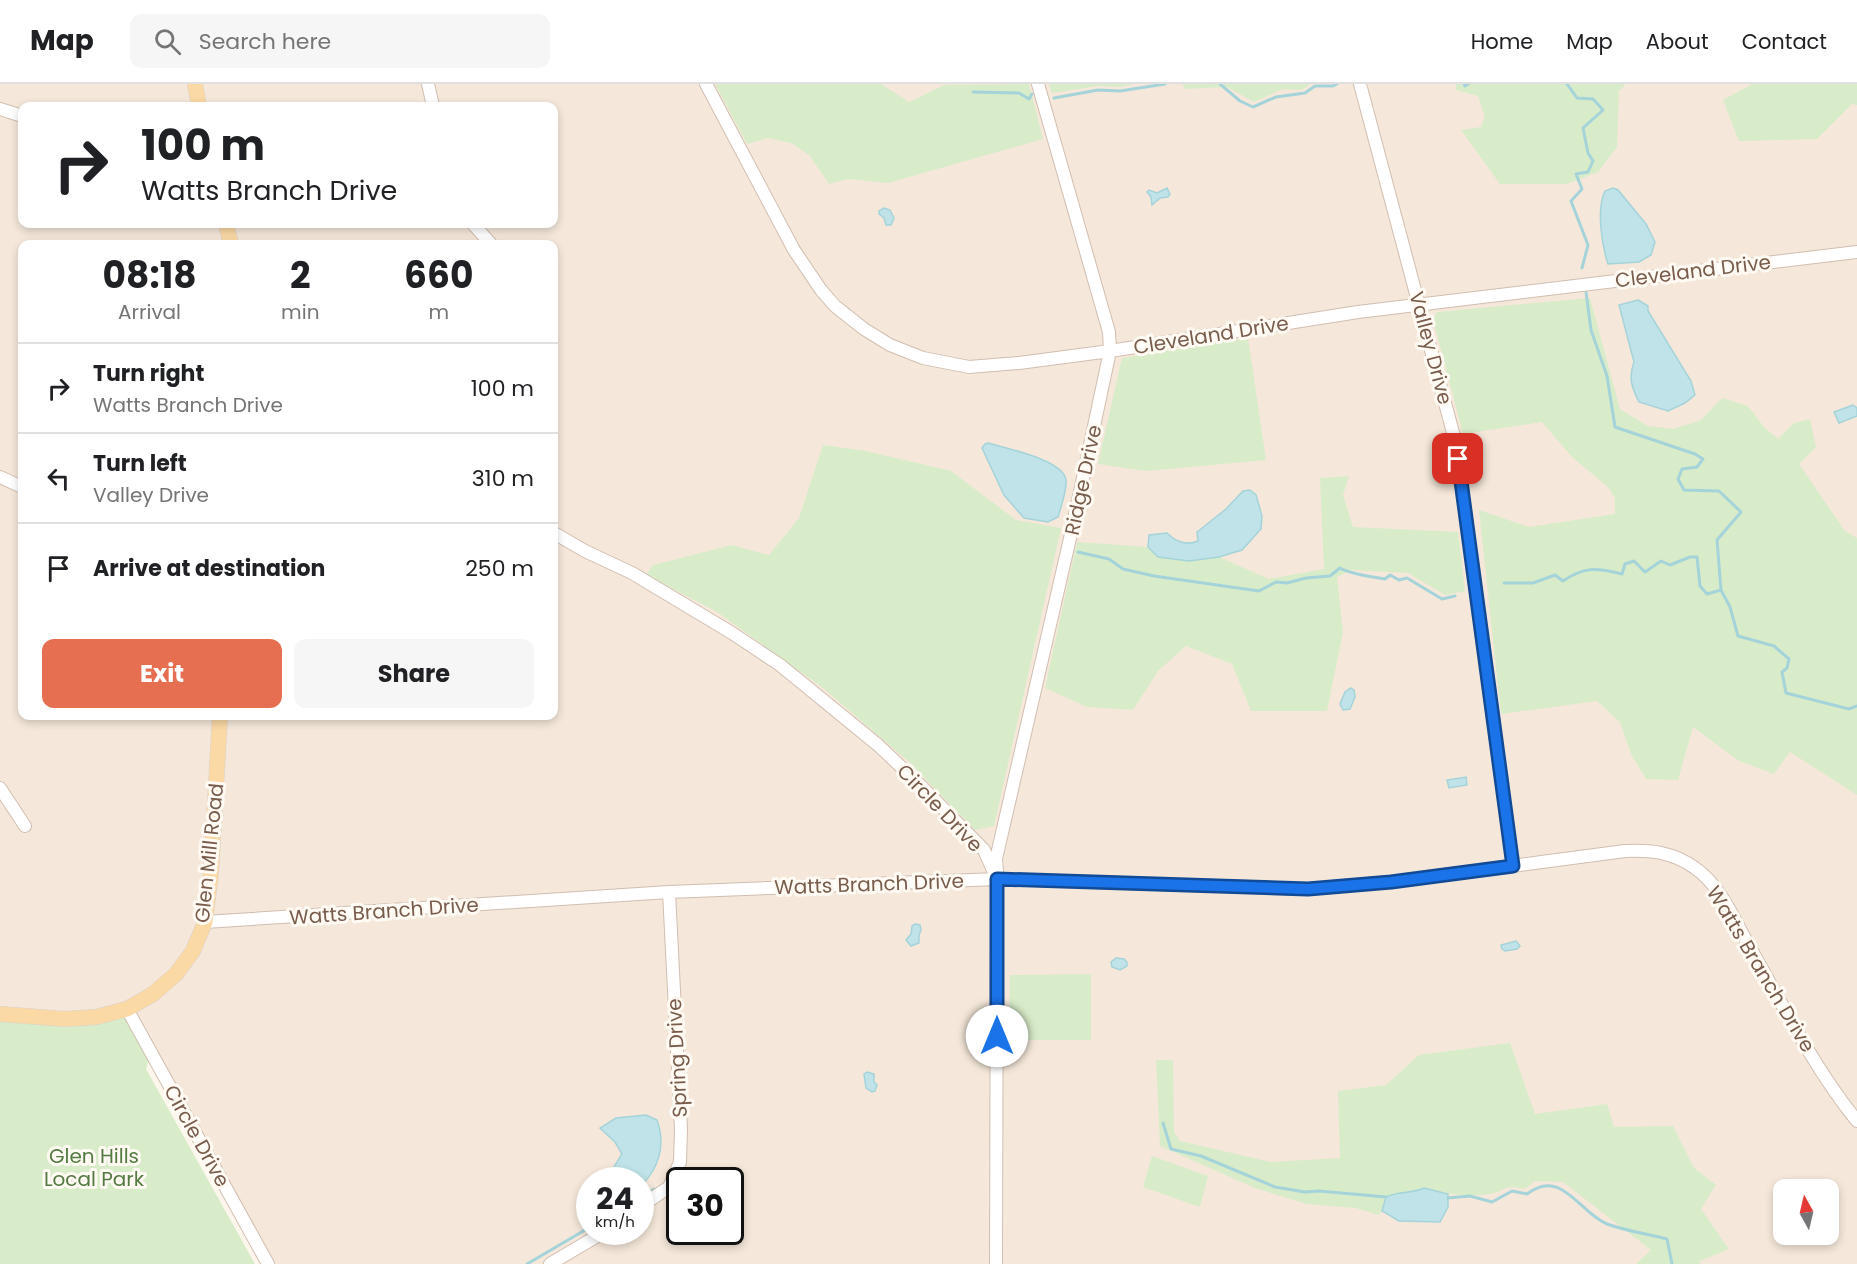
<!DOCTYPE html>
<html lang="en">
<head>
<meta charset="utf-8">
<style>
	:root { --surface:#fff; --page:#f6f6f6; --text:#202124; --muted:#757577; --line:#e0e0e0; --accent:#e76f51 }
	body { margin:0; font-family:Poppins,sans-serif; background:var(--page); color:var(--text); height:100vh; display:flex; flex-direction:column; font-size:22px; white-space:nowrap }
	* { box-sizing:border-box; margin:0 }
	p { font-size:20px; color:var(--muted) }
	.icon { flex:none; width:33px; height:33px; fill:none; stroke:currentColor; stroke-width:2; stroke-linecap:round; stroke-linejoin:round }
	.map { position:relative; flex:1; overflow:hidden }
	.details { position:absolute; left:18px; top:156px; width:540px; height:480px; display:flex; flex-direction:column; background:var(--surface); border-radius:12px; box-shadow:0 3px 9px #0003 }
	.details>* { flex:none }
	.guide { position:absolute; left:18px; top:18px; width:540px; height:126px; border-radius:12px; box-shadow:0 3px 9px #0003; background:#fff; color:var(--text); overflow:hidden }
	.needle { width:39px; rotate:352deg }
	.buttons { position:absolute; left:1773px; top:1095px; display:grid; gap:12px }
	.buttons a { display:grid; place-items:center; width:66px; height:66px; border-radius:12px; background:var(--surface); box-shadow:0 3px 9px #0003; font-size:30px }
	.speed { position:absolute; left:576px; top:1083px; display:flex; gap:12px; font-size:30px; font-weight:700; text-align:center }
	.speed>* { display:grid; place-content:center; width:78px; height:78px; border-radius:50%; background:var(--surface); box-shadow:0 3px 9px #0003; line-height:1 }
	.speed small { font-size:15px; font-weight:400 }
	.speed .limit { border:3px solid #111; border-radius:9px; background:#fff; color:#111 }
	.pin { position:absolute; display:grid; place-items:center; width:51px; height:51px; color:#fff; margin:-26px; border-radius:12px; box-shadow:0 3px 9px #0006 }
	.me { position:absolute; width:66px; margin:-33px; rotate:0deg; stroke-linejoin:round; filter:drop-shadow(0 0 4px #0008) }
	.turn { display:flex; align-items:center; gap:21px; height:126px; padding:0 24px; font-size:27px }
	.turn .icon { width:78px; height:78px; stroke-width:2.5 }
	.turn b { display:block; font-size:42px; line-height:51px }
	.eta { display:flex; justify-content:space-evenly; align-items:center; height:102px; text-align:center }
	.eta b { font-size:36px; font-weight:700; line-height:42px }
	.primary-button { display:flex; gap:12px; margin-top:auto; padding:12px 24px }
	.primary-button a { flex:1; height:69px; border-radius:12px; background:var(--accent); color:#fff; font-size:24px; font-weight:700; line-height:69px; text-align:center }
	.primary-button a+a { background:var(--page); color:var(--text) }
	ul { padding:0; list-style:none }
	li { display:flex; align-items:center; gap:18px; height:90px; padding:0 24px; border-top:2px solid var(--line) }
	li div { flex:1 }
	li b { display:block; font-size:22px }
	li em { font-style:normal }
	header { display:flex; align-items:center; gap:36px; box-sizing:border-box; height:84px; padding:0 30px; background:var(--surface); border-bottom:2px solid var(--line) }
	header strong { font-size:28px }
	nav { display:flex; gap:33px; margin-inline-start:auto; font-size:21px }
	.search { width:420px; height:54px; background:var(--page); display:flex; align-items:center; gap:15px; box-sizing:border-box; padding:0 21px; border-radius:12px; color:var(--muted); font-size:22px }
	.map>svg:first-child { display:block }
</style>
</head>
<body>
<header>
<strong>Map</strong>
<div class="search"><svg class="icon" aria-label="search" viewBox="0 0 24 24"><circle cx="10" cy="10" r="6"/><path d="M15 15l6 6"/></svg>Search here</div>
<nav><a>Home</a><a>Map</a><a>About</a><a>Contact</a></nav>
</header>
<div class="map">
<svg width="1857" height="1180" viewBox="0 0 1857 1180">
	<rect width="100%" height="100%" fill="#fdf6ec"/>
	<path fill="#f5e8da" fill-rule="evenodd" d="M 0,0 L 1857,0 L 1857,1180 L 268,1180 L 127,925 L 96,933 L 0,930 ZM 22,22 L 554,22 L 554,140 L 22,140 ZM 22,160 L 554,160 L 554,632 L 22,632 ZM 590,1096 L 640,1096 L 640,1148 L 590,1148 ZM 680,1096 L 730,1096 L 730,1148 L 680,1148 ZM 1784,1106 L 1828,1106 L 1828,1150 L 1784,1150 Z"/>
	<path fill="#d8ecc9" d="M 715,0 L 881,0 L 909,18 L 944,1 L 1029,0 L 1043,55 L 888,99 L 848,95 L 829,100 L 809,71 L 791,59 L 768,54 L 747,60 Z
		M 1049,0 L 1133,0 L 1121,3 L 1098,2 L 1052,9 Z
		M 1182,0 L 1311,0 L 1301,6 L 1283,5 L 1254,18 L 1227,3 L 1185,5 Z
		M 1456,0 L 1626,0 L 1619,7 L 1617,63 L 1598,88 L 1567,100 L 1500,100 L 1461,46 L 1481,43 L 1485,33 L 1478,12 L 1456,6 Z
		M 1752,0 L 1857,0 L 1857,21 L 1852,20 L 1817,55 L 1739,57 L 1723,16 Z
		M 1590,214 L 1620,325 L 1648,342 L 1673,345 L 1701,336 L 1722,314 L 1748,322 L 1764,343 L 1778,355 L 1794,339 L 1810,335 L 1816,363 L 1799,380 L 1845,447 L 1857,454 L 1857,711 L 1790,668 L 1774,690 L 1739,677 L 1693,643 L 1678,696 L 1646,695 L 1631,670 L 1620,638 L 1597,617 L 1501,630 L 1479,426 L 1529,443 L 1615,430 L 1615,414 L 1608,403 L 1573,374 L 1542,338 L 1463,350 L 1433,236 L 1437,228 Z
		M 1248,254 L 1266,376 L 1146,387 L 1098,380 L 1122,274 Z
		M 823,361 L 866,367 L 951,387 L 1016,436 L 1061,444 L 994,742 L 975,746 L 908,677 L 823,604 L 717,528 L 646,491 L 653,481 L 732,461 L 769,471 L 799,434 Z
		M 1349,392 L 1343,411 L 1353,443 L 1458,448 L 1465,507 L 1445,511 L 1408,489 L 1352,486 L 1337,493 L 1343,548 L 1327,627 L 1251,627 L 1232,580 L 1186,562 L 1158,587 L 1133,626 L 1087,623 L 1045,604 L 1077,458 L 1148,463 L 1158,473 L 1189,477 L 1219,473 L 1269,495 L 1324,485 L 1320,394 Z
		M 1091,890 L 1091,956 L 1009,956 L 1010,891 Z
		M 127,925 L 151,969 L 146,985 L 255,1180 L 0,1180 L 0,930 L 65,935 Z
		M 1510,959 L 1535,1030 L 1607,1020 L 1614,1043 L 1673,1042 L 1694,1084 L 1716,1101 L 1701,1125 L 1729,1165 L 1700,1177 L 1700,1180 L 1636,1180 L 1651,1166 L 1563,1098 L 1535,1097 L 1525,1105 C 1502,1100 1507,1107 1489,1110 C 1467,1113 1445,1110 1424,1104 L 1415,1109 L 1386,1113 L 1382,1127 L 1378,1131 L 1356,1124 L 1306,1120 L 1255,1104 L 1160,1062 L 1156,976 L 1173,976 L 1174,1048 L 1180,1057 L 1271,1078 L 1340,1074 L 1338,1007 L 1386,1001 L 1419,971 Z
		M 1152,1072 L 1208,1092 L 1200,1123 L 1143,1103 Z"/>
	<path fill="#bfe3e8" stroke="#a5d3da" stroke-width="1.5" d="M 1167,104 L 1170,110 L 1168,113 L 1160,114 L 1152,121 L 1151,113 L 1147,108 L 1149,106 L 1157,109 Z
		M 1613,104 L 1618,106 L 1646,140 L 1655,158 L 1651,171 L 1639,178 L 1608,180 C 1602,162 1596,125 1605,107 Z
		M 884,124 L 890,126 L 894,134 L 891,141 L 886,141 L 884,134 L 879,130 L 879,127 Z
		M 1638,216 L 1648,222 L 1648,227 L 1691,297 L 1695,311 L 1685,319 L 1668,327 L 1639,318 C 1632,304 1628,294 1634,278 L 1619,221 Z
		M 1853,321 L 1857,324 L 1857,332 L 1839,339 L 1834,328 Z
		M 988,359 C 1005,364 1064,376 1066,396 C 1067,407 1061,422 1058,433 L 1048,438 L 1024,434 L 1004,411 L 982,364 L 985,360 Z
		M 1250,406 L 1256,411 L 1262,432 L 1261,445 L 1242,466 L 1219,473 L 1189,477 L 1158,473 L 1148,463 L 1149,451 L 1167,449 C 1176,458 1186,462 1198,457 L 1197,448 L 1226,425 L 1243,407 Z
		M 1351,604 L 1354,606 L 1355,613 L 1350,625 L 1343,626 L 1340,620 L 1345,608 Z
		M 1466,693 L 1467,701 L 1449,704 L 1447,696 Z
		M 915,840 L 920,841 L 921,846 L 919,851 L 919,859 L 911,862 L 906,856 L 911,850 L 912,842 Z
		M 1516,857 L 1520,862 L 1517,865 L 1505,867 L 1502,865 L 1501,861 Z
		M 1116,874 L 1124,875 L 1127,878 L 1127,882 L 1120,886 L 1112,883 L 1111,878 Z
		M 867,988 L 874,990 L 874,998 L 877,1001 L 875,1007 L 872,1008 L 866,1004 L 864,990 Z
		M 646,1031 L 657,1036 C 666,1061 659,1084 641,1102 L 640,1096 L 606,1096 L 622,1070 L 615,1058 L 600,1044 L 616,1034 Z
		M 1424,1104 L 1448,1110 L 1448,1123 L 1440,1138 L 1399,1137 L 1382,1127 L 1386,1113 C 1398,1107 1411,1110 1424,1104 Z"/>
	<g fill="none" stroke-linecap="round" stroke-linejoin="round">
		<path stroke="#a5d3da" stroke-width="3" d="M 1220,0 L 1240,17 L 1253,23 L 1276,13 L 1305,9 L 1315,2 L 1333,2 L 1337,0
			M 1464,0 L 1465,2 L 1468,0
			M 1567,0 L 1577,14 L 1593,15 L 1603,26 L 1583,44 L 1588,69 L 1593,77 L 1588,88 L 1576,90 L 1582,105 L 1571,117 L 1588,161 L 1582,184
			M 973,8 L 1019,9 L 1029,15 L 1032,10
			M 1054,14 L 1098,6 L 1120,7 L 1165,0
			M 1586,208 L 1591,246 L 1607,292 L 1615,343 L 1695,370 L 1703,375 L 1697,383 L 1682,385 L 1678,395 L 1684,406 L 1719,407 L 1741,428 L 1717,456 L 1721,506 L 1730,523 L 1738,552 L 1774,562 L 1789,575 L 1787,584 L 1782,588 L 1786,609 L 1849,625 L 1857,622
			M 1078,468 L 1109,475 L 1123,485 L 1154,492 L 1259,507 L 1276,498 L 1287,499 L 1306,494 L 1330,492 L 1340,484 C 1350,490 1372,493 1385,495 L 1390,491 L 1399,496 L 1407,494 L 1442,515 L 1455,512
			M 1504,499 L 1533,499 L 1555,491 L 1563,497 C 1585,482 1597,484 1622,490 L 1625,480 L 1634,477 L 1645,488 L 1661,477 L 1670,481 L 1690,473 L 1697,473 L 1700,502 L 1707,510 L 1721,506
			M 1163,1039 L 1171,1065 L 1201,1072 L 1275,1103 L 1305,1108 L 1319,1107 L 1386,1113
			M 640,1113 L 654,1105
			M 1448,1114 L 1470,1112 L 1492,1118 L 1512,1107 L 1527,1110 C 1562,1083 1579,1129 1607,1140 C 1626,1147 1648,1150 1667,1155 L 1672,1180
			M 527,1180 L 585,1146"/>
		<g stroke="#d1beb0" stroke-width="14">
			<path id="minor" d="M 428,0 L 433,22
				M 706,0 L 794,166 L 821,206 L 835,222 L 864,245 L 890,261 L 923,274 L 969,283 L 1019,279 L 1110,267 L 1358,228 L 1857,168
				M 1360,0 L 1456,360 L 1513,782
				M 0,25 L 22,32
				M 473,140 L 491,160
				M 0,393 L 22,403
				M 554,449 L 585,467 L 632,489 L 732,549 L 780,581 L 878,661 L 920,701 L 984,766 L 997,795 L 996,1180
				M 0,704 L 25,742
				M 997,787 L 996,775 L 1071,450 L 1110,267 L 1109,248 L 1038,0
				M 205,838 L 669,808 L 997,795 L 1308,805 L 1391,798 L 1625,767 C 1651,766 1673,768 1695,784 C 1720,801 1734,835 1749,862 C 1783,921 1814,984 1857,1037
				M 127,925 L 268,1180
				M 640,1123 L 669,1103 L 680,1078 L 681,1045 L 669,808
				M 550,1180 L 604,1148"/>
		</g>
		<g stroke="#dad1cd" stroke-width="16">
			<path id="major" d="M 195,0 L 199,22
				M 226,140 L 231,160
				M 0,930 L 65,935 L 96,933 L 127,925 L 153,910 L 176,890 L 193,867 L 205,838 L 211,788 L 220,632"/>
		</g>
		<use href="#minor" stroke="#fff" stroke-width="12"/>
		<use href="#major" stroke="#fbd9a5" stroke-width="15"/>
	</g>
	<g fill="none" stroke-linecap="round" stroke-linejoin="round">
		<g stroke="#114b97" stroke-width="15">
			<path id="route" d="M 997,952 L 997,795 L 1308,805 L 1391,798 L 1513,782 L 1458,375"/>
		</g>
		<use href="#route" stroke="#1a73e8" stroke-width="10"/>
	</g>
	<g text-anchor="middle" stroke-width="6" stroke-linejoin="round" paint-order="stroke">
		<g font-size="20" fill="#7a5c4d" stroke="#fffaf3">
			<text transform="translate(1693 187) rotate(-7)" y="7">Cleveland Drive</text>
			<text transform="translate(1211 251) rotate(-9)" y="7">Cleveland Drive</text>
			<text transform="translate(1431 264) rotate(75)" y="7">Valley Drive</text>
			<text transform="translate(1083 396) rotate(-78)" y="7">Ridge Drive</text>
			<text transform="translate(940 724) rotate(46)" y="7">Circle Drive</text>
			<text transform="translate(209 769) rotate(-84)" y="7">Glen Mill Road</text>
			<text transform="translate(869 800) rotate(-2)" y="7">Watts Branch Drive</text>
			<text transform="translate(384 827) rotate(-4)" y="7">Watts Branch Drive</text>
			<text transform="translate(1761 885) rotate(59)" y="7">Watts Branch Drive</text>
			<text transform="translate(677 974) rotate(-93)" y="7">Spring Drive</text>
			<text transform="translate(197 1052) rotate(61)" y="7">Circle Drive</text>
		</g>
		<g font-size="20" fill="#537a41" stroke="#fffaf3">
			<text x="94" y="1079">Glen Hills<tspan x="94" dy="23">Local Park</tspan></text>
		</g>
	</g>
</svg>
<div class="buttons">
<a><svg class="needle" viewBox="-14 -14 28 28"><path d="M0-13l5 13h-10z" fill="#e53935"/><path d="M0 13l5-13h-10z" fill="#757577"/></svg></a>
</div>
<div class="speed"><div>24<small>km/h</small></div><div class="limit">30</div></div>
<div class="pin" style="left:1458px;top:375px;background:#d93025"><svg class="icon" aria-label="arrive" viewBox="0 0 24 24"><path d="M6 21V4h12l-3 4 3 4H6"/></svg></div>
<svg class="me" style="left:997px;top:952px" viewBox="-20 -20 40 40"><circle r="19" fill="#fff"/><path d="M0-13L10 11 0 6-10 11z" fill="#1a73e8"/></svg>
<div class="guide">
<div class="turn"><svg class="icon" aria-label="right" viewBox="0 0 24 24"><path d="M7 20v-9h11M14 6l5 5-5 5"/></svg><div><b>100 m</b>Watts Branch Drive</div></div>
</div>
<section class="details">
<div class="eta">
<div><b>08:18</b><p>Arrival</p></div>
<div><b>2</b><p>min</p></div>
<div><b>660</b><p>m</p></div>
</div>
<ul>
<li><svg class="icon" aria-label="right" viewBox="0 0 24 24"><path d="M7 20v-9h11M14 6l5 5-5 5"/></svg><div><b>Turn right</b><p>Watts Branch Drive</p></div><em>100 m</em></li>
<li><svg class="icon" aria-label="left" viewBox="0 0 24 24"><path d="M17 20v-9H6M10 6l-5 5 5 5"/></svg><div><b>Turn left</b><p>Valley Drive</p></div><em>310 m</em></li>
<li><svg class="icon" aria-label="arrive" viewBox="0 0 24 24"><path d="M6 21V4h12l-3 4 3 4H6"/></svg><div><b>Arrive at destination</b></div><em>250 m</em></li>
</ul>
<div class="primary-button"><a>Exit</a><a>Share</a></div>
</section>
</div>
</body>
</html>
